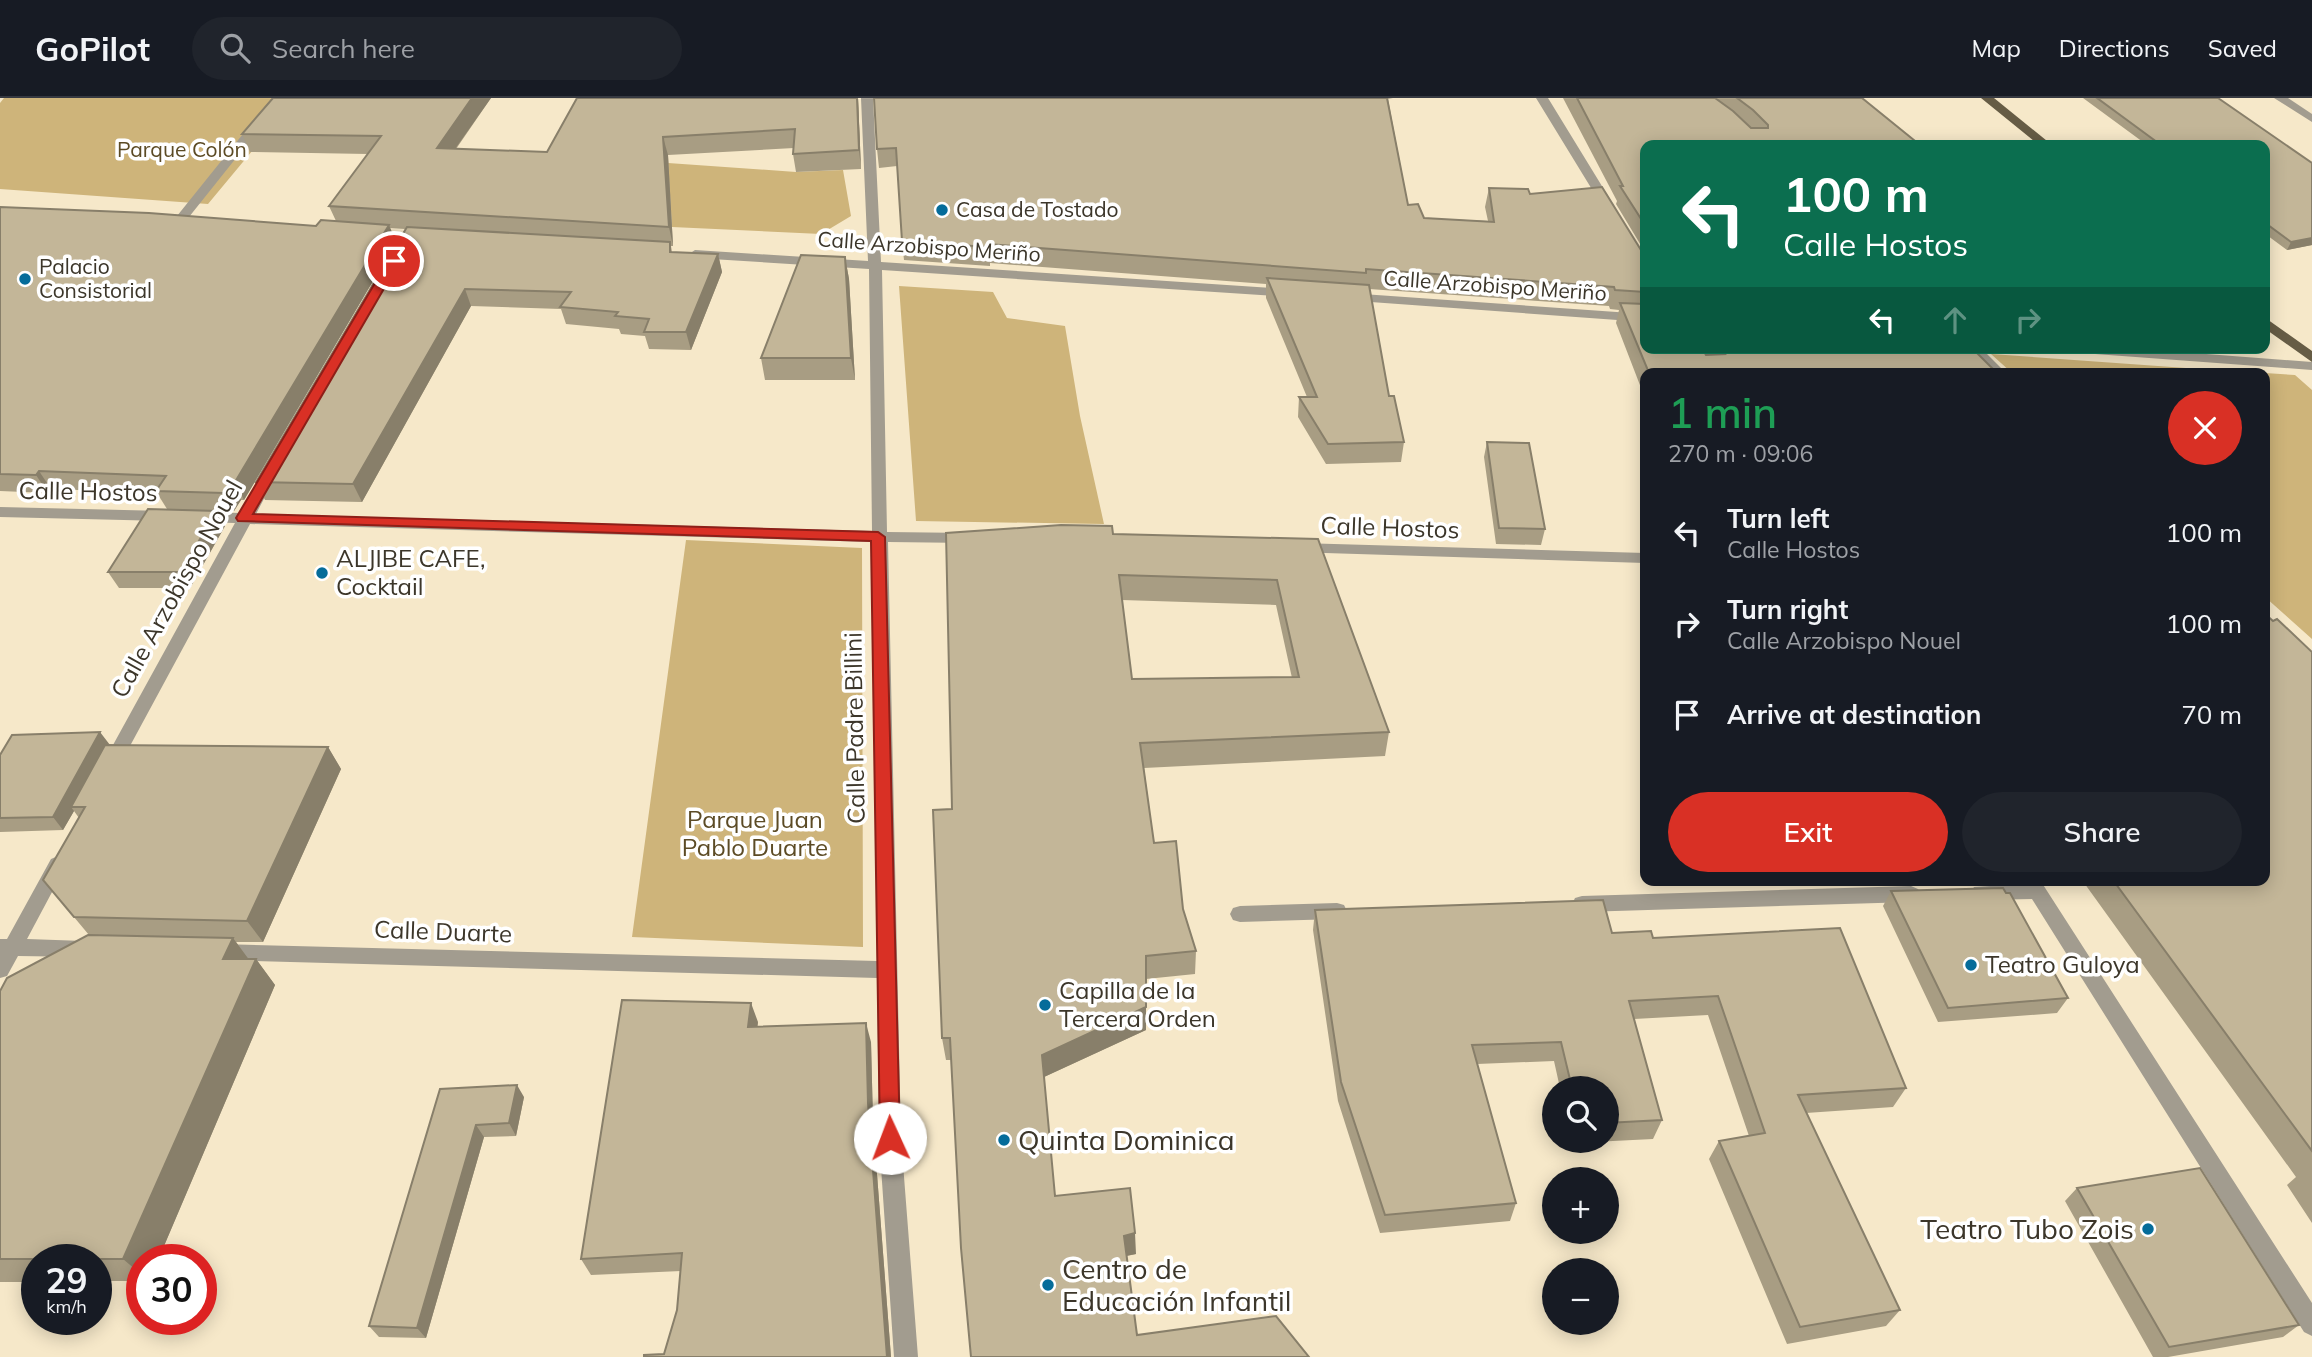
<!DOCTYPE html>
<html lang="en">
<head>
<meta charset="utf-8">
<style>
	:root { --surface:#171b24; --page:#20242c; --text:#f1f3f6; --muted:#9ea1a6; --line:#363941; --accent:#d93025 }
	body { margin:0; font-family:Mulish,sans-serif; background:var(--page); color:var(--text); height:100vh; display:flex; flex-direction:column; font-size:26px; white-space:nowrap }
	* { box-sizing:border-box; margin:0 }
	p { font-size:23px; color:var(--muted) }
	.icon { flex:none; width:38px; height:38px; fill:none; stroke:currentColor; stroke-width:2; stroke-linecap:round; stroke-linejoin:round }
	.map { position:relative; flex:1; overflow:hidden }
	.panel { position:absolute; left:1640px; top:270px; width:630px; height:518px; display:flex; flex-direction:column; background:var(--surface); border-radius:14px; box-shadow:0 4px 18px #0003 }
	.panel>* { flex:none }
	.guide { position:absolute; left:1640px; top:42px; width:630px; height:214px; border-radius:14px; box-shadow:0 4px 18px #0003; background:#0b6e4f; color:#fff; overflow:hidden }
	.controls { position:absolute; left:1542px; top:978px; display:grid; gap:14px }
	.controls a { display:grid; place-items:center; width:77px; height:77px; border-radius:50%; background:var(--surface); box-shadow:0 4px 18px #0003; font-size:35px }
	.speed { position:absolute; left:21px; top:1146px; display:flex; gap:14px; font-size:35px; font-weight:700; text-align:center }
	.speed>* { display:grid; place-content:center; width:91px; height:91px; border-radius:50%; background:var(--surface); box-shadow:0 4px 18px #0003; line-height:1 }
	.speed small { font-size:18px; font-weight:400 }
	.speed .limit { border:10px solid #d22; background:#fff; color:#111 }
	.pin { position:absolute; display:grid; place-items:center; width:60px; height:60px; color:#fff; margin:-30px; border:4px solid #fff; border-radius:50%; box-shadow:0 2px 7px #0007 }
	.me { position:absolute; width:77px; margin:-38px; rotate:358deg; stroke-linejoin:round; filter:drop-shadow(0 0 5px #0008) }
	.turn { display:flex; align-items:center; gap:24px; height:147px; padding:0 28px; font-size:32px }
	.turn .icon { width:91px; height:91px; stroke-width:2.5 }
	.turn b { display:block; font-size:49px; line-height:60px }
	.lanes { display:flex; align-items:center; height:66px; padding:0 28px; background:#0003; justify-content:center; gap:35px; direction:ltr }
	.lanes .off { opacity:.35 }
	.round { display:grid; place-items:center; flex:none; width:74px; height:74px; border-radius:37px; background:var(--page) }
	.summary { display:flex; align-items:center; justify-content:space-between; height:119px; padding:0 28px }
	h1 { font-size:42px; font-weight:600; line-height:52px; color:#1e9e55 }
	.cta { display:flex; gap:14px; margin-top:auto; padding:14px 28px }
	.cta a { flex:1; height:80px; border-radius:42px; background:var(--accent); color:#fff; font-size:28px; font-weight:600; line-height:80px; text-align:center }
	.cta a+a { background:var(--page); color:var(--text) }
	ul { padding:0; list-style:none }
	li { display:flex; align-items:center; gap:21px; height:91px; padding:0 28px }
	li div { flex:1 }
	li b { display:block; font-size:26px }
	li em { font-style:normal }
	header { display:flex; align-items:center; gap:42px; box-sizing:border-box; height:98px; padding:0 35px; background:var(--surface); border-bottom:2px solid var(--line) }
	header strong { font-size:33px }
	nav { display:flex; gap:38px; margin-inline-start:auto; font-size:24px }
	.search { width:490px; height:63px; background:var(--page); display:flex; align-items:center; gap:18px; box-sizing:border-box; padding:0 24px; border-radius:38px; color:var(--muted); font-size:26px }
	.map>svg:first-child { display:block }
</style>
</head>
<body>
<header>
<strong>GoPilot</strong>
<div class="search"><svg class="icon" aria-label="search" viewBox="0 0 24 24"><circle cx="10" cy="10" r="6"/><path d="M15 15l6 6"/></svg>Search here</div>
<nav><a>Map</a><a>Directions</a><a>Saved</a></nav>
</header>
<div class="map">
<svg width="2312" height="1259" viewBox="0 0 2312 1259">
	<rect width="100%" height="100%" fill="#f6e8c9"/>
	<path fill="#ceb47a" d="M 4,0 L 296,0 L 208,106 L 0,91 L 0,5 Z
		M 668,65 L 796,74 L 843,72 L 851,118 L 821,136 L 672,129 Z
		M 899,188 L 993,194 L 1007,220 L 1065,228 L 1080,318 L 1104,426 L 916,423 Z
		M 1991,256 L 2256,275 L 2012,275 Z
		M 2265,275 L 2295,277 L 2312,292 L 2312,541 L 2265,499 Z
		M 686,442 L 862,450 L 863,849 L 632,839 Z"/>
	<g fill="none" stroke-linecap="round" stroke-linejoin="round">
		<path fill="#a29c8f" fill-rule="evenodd" d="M 272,0 L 284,0 L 185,124 L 177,124 L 177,118 Z
			M 861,0 L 873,0 L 881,164 L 1289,191 L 1296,195 L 1289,199 L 882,172 L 887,434 L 970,435 L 978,440 L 970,445 L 888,444 L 901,1040 L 918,1259 L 894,1259 L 879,1040 L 877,880 L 220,862 L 213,860 L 210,854 L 213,848 L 220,846 L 877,863 L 872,444 L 250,426 L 117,672 L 105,672 L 102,667 L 235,425 L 197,424 L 189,419 L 197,414 L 241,415 L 267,369 L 272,367 L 279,372 L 256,416 L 872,433 L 869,171 L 695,160 L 689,156 L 695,152 L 868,163 Z
			M 1536,0 L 1548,0 L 1616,111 L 1614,114 L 1610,115 L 1604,111 Z
			M 2274,0 L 2288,0 L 2312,16 L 2312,24 Z
			M 1348,195 L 1645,216 L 1645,224 L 1343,202 L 1341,199 Z
			M 1966,250 L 1981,250 L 2006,275 L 1991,275 Z
			M 2061,250 L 2128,250 L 2312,264 L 2312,272 L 2068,254 Z
			M 0,409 L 165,413 L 173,418 L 165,423 L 0,419 Z
			M 1299,445 L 1645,455 L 1645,465 L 1293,454 L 1291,450 Z
			M 58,758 L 65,761 L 67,766 L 27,841 L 84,843 L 91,845 L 94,851 L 91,857 L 84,859 L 18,858 L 7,878 L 0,880 L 0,841 L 7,841 L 51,761 Z
			M 2021,782 L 2040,782 L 2312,1205 L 2312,1238 L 2304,1234 L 2032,801 L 1981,802 L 1974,799 L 1971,794 L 1974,789 L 2022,786 Z
			M 1911,788 L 1918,791 L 1921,796 L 1918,801 L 1911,804 L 1582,814 L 1575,812 L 1572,806 L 1575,800 L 1582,798 Z
			M 1337,805 L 1344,807 L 1347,813 L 1344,819 L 1337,821 L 1240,824 L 1233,822 L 1230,816 L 1233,810 L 1240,808 Z"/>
		<path fill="#665c45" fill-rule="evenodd" d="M 1981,0 L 1994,0 L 2052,47 L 2039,47 Z
			M 2264,219 L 2312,253 L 2312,264 L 2264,230 Z"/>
	</g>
	<path fill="#a89d83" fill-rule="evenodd" d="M 491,0 L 456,51 L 547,54 L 577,0 L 858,0 L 861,71 L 796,74 L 793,56 L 794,50 L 668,57 L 673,148 L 671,148 L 672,154 L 718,156 L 722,174 L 691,252 L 649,251 L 645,238 L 621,236 L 619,231 L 566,226 L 561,211 L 471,208 L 362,404 L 265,402 L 256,384 L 405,131 L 390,130 L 396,144 L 244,402 L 241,402 L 234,413 L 217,413 L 225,428 L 190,490 L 119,490 L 108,474 L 167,411 L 157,395 L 51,391 L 48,395 L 0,393 L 0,109 L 316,128 L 336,123 L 329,108 L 368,56 L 250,54 L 242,36 Z
		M 874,0 L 1393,0 L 1388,1 L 1408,107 L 1424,120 L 1488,123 L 1485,109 L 1489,90 L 1530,96 L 1645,155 L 1645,250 L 1706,257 L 1708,257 L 1704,250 L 1972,250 L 1997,275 L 1645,275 L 1645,295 L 1643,295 L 1616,225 L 1619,212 L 1610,211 L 1609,208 L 1369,191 L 1389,298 L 1404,344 L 1401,364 L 1326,366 L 1298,319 L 1299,299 L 1307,299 L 1266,200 L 1266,186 L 990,165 L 990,168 L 904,162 L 902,143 L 897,68 L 879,70 L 877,51 Z
		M 1563,0 L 1862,0 L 1920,47 L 1645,47 L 1645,154 L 1616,106 L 1617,103 Z
		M 2083,0 L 2218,0 L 2312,65 L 2312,147 L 2287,152 L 2264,135 L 2264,47 L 2147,47 Z
		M 845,159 L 849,181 L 855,282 L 765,282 L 761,260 Z
		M 1487,344 L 1545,431 L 1541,447 L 1496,446 L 1484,359 Z
		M 1113,436 L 1318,441 L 1389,634 L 1385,658 L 1144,670 L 1154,745 L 1183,811 L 1196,853 L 1195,876 L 1146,881 L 1146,932 L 1044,979 L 1055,1098 L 1136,1156 L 1127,1158 L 1137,1237 L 1309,1259 L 971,1259 L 951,962 L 946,962 L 942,940 L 952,711 ZM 1122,502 L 1276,507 L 1292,580 L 1132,581 Z
		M 2312,554 L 2312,1125 L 2287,1087 L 2296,1079 L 2082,782 L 2264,782 Z
		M 109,647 L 328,649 L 341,671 L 263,844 L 236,844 L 248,861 L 256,861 L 275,887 L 158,1162 L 142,1162 L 142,1183 L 96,1183 L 96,1162 L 37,1162 L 37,1184 L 0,1184 L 0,893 L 89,837 L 43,782 L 79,720 L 74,713 L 63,732 L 0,734 L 0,657 Z
		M 1870,782 L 1983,782 L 1982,785 L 1873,788 Z
		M 1891,793 L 2068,900 L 2057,915 L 1938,924 L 1883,808 Z
		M 1315,812 L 1612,835 L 1653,840 L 1906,990 L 1893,1009 L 1806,1015 L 1900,1212 L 1886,1228 L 1787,1246 L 1709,1061 L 1719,1043 L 1749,1038 L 1708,917 L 1634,921 L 1662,1022 L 1653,1041 L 1573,1045 L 1572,1043 L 1606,1043 L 1606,990 L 1560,990 L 1554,963 L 1477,966 L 1516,1105 L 1510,1123 L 1380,1135 L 1338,1003 L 1313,832 Z
		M 758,924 L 757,929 L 871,944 L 873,1024 L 891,1259 L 644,1259 L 664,1256 L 677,1212 L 681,1173 L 591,1177 L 581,1161 Z
		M 440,991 L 524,999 L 516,1038 L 484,1039 L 426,1240 L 379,1239 L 369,1228 Z
		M 2077,1090 L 2299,1227 L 2283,1239 L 2168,1259 L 2153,1259 L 2065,1103 Z"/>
	<path fill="#887f6a" d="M 472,0 L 491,0 L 443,68 L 437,50 Z
		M 857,0 L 858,0 L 861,71 L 859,52 Z
		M 663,39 L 668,57 L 673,148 L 669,129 Z
		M 389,127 L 396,144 L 244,402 L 235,384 Z
		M 2312,140 L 2312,147 L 2287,152 L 2291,144 Z
		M 718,156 L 722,174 L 691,252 L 686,234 Z
		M 845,159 L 849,181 L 855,282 L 851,260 Z
		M 465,191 L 471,208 L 362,404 L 353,386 Z
		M 39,373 L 51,391 L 48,395 L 36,377 Z
		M 231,384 L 241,402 L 234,413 L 224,395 Z
		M 217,413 L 225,428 L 190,490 L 180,474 Z
		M 100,634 L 110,647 L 71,709 L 74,713 L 63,732 L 53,719 Z
		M 328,649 L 341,671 L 263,844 L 247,823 Z
		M 233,840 L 253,867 L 223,861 Z
		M 1146,858 L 1146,932 L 1044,979 L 1042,957 Z
		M 256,861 L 275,887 L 158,1162 L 142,1162 L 142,1177 L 123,1161 Z
		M 751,905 L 758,924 L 755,948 L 748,929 Z
		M 866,925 L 871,944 L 873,1024 L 891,1259 L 887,1259 L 868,1005 Z
		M 517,987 L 524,999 L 516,1038 L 509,1025 Z
		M 476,1027 L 484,1039 L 426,1240 L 417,1230 Z
		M 1135,1135 L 1136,1156 L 1125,1158 L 1124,1138 Z"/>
	<path fill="#c3b698" stroke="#887f6a" stroke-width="2" fill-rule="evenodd" d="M 273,0 L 472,0 L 437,50 L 547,54 L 577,0 L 857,0 L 859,52 L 793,56 L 795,31 L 663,39 L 669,129 L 329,108 L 381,38 L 242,36 Z
		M 874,0 L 1387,0 L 1408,107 L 1418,106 L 1424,120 L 1494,124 L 1489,90 L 1528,91 L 1530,96 L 1602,89 L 1641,152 L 1645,155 L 1645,194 L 1615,192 L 1614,189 L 1366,171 L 1366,175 L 988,146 L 988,149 L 902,143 L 896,50 L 877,51 Z
		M 1577,0 L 1715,0 L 1733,13 L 1751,30 L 1768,30 L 1768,27 L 1753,12 L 1737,0 L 1862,0 L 1920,47 L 1645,47 L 1645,127 L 1620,88 L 1623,88 Z
		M 2097,0 L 2218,0 L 2312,65 L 2312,140 L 2291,144 L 2264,124 L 2264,47 L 2161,47 Z
		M 0,109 L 149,115 L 316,128 L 321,122 L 389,127 L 235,384 L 231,384 L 224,395 L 156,393 L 166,378 L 39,373 L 36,377 L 0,376 Z
		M 407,129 L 670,144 L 670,154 L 718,156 L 686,234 L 644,234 L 649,221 L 615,218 L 618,214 L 560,209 L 571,194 L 465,191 L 353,386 L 256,384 Z
		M 801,157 L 845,159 L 851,260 L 761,260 Z
		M 1267,180 L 1369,187 L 1389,298 L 1394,298 L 1404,344 L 1328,346 L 1299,299 L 1317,299 Z
		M 1620,205 L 1645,206 L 1645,250 L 1702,250 L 1706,257 L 1725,256 L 1721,250 L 1972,250 L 1997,275 L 1649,275 Z
		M 1487,344 L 1529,345 L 1545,431 L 1499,430 Z
		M 148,411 L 217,413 L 180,474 L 108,474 Z
		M 1061,427 L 1112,428 L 1113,436 L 1318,441 L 1389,634 L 1140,645 L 1154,745 L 1176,743 L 1183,811 L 1196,853 L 1146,858 L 1146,909 L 1042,957 L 1055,1098 L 1130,1090 L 1135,1135 L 1124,1138 L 1137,1237 L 1276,1218 L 1309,1259 L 971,1259 L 961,1150 L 950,940 L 942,940 L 933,712 L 952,711 L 946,435 ZM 1119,477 L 1277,482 L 1299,579 L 1132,581 Z
		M 2264,515 L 2273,523 L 2277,521 L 2312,554 L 2312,1053 L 2113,782 L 2264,782 Z
		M 100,634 L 53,719 L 0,720 L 0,657 L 12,637 Z
		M 105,647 L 328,649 L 247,823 L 74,819 L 43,782 L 85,709 L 71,709 Z
		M 2003,790 L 2006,795 L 2010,795 L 2068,900 L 1948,910 L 1891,793 Z
		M 1603,802 L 1612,835 L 1651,833 L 1653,840 L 1840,830 L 1906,990 L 1798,997 L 1900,1212 L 1800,1229 L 1719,1043 L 1765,1035 L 1718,898 L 1629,903 L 1662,1022 L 1606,1025 L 1606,990 L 1572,990 L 1561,944 L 1472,947 L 1516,1105 L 1385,1117 L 1341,984 L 1315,812 Z
		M 88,837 L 233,840 L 223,861 L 256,861 L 123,1161 L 0,1161 L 0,893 L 7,880 Z
		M 622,902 L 751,905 L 748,929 L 866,925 L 868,1005 L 887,1259 L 644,1259 L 644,1257 L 664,1256 L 677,1212 L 682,1155 L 581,1161 Z
		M 517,987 L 509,1025 L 476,1027 L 417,1230 L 369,1228 L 440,991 Z
		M 2200,1070 L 2299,1227 L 2169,1249 L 2077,1090 Z"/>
	<path fill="#d93025" stroke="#8d1f18" stroke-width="2" d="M 394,159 L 400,163 L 253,416 L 878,434 L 885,439 L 900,1040 L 897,1046 L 890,1049 L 883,1046 L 880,1040 L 871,443 L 238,423 L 236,420 L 388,163 Z"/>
	<g fill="#056c9a" stroke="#fff" stroke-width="2.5">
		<circle cx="942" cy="112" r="7"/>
		<circle cx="25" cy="181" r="7"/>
		<circle cx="322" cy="475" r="7"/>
		<circle cx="1971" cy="867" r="7"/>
		<circle cx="1045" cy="907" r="7"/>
		<circle cx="1004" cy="1042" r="7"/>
		<circle cx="2148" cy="1131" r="7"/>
		<circle cx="1048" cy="1187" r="7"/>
	</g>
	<g text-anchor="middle" stroke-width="7" stroke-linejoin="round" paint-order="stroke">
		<g font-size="21" fill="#5c4b25" stroke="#fff">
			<text x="182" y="59">Parque Colón</text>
		</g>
		<g font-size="21" fill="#3c362a" stroke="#fff" text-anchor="start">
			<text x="956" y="119">Casa de Tostado</text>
			<text x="39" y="176">Palacio<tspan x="39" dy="24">Consistorial</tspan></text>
		</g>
		<g font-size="21" fill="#3c362a" stroke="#fff">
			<text transform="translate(929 149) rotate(4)" y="7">Calle Arzobispo Meriño</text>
			<text transform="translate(1495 188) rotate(4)" y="7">Calle Arzobispo Meriño</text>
		</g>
		<g font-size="24" fill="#3c362a" stroke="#fff">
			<text transform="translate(88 394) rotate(1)" y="8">Calle Hostos</text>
			<text transform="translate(1390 430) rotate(2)" y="8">Calle Hostos</text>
			<text transform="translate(177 491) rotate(-61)" y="8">Calle Arzobispo Nouel</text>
			<text transform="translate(855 630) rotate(-91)" y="8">Calle Padre Billini</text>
			<text transform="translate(443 834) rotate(2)" y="8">Calle Duarte</text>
		</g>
		<g font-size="24" fill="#3c362a" stroke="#fff" text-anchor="start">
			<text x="336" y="469">ALJIBE CAFE,<tspan x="336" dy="28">Cocktail</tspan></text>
			<text x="1985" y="875">Teatro Guloya</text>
			<text x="1059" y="901">Capilla de la<tspan x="1059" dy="28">Tercera Orden</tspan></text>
		</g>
		<g font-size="24" fill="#5c4b25" stroke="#fff">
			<text x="755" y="730">Parque Juan<tspan x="755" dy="28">Pablo Duarte</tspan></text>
		</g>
		<g font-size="28" fill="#3c362a" stroke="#fff" text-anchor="start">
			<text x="1018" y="1052">Quinta Dominica</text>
			<text x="2134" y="1141" text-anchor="end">Teatro Tubo Zois</text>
			<text x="1062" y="1181">Centro de<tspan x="1062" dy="32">Educación Infantil</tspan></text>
		</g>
	</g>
</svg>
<div class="controls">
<a><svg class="icon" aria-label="search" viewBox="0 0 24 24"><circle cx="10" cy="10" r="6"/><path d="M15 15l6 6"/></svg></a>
<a>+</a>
<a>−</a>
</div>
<div class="speed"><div>29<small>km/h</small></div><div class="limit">30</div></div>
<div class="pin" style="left:394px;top:163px;background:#d93025"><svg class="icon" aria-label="arrive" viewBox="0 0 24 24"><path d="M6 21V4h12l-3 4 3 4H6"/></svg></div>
<svg class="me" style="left:890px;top:1040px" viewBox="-20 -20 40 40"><circle r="19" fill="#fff"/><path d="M0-13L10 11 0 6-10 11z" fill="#d93025"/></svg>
<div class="guide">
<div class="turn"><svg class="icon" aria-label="left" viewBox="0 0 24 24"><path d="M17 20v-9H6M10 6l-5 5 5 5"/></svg><div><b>100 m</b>Calle Hostos</div></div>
<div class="lanes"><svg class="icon" aria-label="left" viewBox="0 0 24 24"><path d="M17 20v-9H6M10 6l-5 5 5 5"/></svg><svg class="icon off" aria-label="ahead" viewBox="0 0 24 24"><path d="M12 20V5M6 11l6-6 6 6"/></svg><svg class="icon off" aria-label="right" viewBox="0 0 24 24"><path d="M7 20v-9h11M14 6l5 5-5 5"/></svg></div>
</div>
<section class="panel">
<div class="summary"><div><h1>1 min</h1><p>270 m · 09:06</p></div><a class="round" style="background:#d93025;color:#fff"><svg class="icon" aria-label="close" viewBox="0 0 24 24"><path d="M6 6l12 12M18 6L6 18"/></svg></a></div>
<ul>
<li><svg class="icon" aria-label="left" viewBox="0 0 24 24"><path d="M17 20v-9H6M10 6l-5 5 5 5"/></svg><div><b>Turn left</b><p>Calle Hostos</p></div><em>100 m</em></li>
<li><svg class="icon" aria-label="right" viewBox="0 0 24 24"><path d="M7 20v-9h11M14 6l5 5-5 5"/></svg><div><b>Turn right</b><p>Calle Arzobispo Nouel</p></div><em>100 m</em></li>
<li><svg class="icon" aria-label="arrive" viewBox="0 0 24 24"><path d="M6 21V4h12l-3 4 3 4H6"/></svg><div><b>Arrive at destination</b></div><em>70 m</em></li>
</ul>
<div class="cta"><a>Exit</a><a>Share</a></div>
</section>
</div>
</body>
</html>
